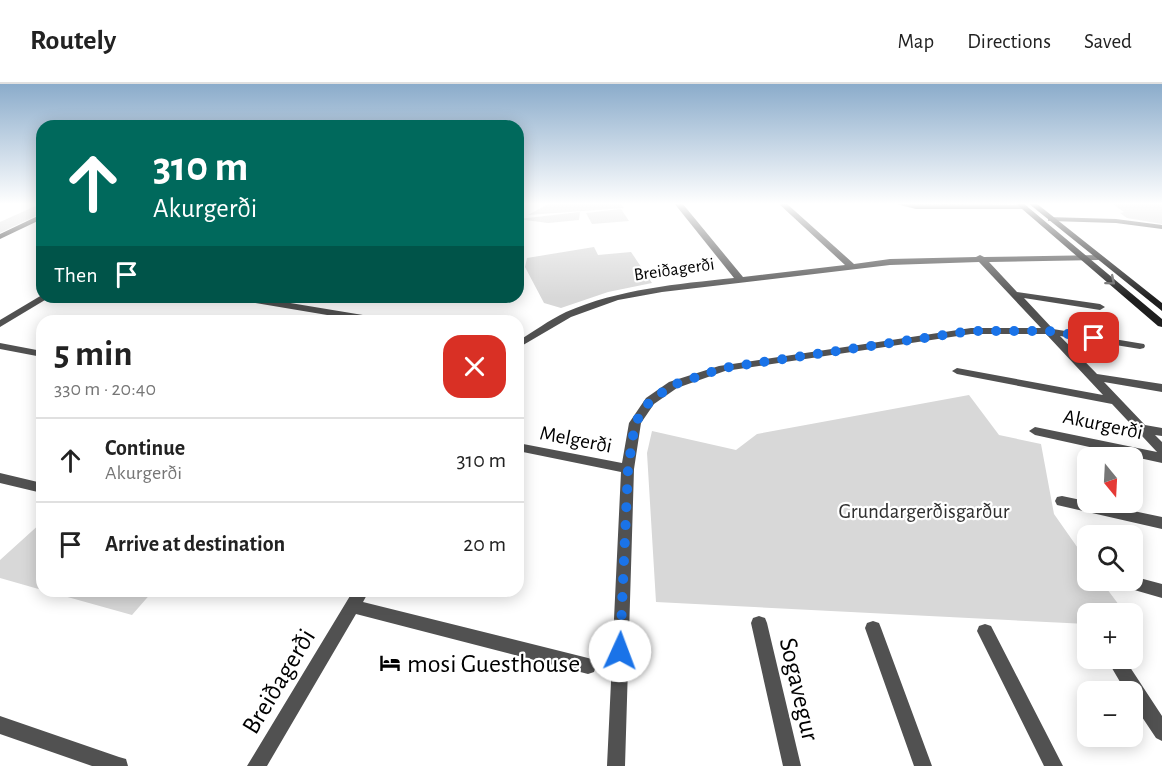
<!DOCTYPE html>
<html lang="en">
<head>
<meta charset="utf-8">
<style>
	:root { --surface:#fff; --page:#f6f6f6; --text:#222; --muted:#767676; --line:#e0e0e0 }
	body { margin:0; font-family:"Alegreya Sans",sans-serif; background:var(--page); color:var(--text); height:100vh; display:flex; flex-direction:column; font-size:22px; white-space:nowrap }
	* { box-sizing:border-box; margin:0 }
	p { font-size:20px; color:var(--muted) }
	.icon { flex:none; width:33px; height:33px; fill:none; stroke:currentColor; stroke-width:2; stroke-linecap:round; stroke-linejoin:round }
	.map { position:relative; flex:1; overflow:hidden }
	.details { position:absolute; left:36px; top:231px; width:488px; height:282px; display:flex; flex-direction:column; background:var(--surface); border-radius:18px; box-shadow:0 3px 15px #0003 }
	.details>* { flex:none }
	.hud { position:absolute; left:36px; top:36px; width:488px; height:183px; border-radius:18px; box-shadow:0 3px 15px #0003; background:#00695c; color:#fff; overflow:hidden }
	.needle { width:39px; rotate:162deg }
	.fabs { position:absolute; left:1077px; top:363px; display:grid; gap:12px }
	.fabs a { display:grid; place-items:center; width:66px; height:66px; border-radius:12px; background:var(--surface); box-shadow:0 3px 15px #0003; font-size:30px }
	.pin { position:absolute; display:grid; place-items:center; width:51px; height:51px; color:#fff; margin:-26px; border-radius:12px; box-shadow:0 3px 9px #0006 }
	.me { position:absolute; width:66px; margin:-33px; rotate:2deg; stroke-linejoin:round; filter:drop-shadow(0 0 4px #0008) }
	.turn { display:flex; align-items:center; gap:21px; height:126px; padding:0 18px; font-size:27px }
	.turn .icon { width:78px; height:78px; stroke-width:2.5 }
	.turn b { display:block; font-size:42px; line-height:51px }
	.then { display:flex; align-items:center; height:57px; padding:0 18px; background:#0003; gap:12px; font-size:22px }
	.round { display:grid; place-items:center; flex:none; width:63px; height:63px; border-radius:18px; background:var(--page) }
	.summary { display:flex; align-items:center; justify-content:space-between; height:102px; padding:0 18px }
	h1 { font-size:36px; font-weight:700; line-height:45px }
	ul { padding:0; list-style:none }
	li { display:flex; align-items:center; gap:18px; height:84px; padding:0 18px; border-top:2px solid var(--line) }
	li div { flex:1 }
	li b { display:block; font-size:22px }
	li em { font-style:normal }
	header { display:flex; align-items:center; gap:36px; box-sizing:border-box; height:84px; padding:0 30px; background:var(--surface); border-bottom:2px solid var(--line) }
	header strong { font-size:28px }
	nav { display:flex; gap:33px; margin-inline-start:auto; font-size:21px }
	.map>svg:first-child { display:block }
</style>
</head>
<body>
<header>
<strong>Routely</strong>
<nav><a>Map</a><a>Directions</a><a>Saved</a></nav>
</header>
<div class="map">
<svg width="1162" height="682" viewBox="0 0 1162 682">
	<rect width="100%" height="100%" fill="#fff"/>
	<path fill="#d8d8d8" d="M 42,119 L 42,129 L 0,149 L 0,138 Z
		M 550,119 L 621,119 L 624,124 L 528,131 Z
		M 1111,119 L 1162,119 L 1162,140 L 1127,134 L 1120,129 L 1124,128 Z
		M 621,125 L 629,137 L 592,140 L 586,129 Z
		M 580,128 L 579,136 L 548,139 L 518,135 Z
		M 594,163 L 598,171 L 631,168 L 652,199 L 608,208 L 561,224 L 544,219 L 525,183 L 527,174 Z
		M 969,311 L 999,351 L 1041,360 L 1054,430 L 1087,477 L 1088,496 L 1101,497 L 1125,529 L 1088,530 L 1087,540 L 656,518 L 647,369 L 652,347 L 736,366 L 757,350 Z
		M 42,438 L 42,506 L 0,494 L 0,476 Z
		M 46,507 L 153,507 L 132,531 Z"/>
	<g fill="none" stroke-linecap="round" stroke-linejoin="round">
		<path fill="#515151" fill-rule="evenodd" d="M 674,119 L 682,119 L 743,193 L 845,181 L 778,119 L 786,119 L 854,180 L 890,175 L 976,173 L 980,171 L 984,173 L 1101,171 L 1102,173 L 1098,176 L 989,178 L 1017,208 L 1100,220 L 1105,223 L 1100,226 L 1024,214 L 1053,245 L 1144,260 L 1145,262 L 1144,264 L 1140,265 L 1060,252 L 1097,290 L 1162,300 L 1162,308 L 1104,298 L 1145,341 L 1162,344 L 1162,352 L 1155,351 L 1162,358 L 1162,379 L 1035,351 L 1029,347 L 1035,343 L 1157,368 L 1112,320 L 957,290 L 952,287 L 957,284 L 1103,311 L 1046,250 L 971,250 L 725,287 L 677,304 L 654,320 L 641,339 L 634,385 L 625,682 L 607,682 L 621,388 L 518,367 L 518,359 L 622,379 L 629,339 L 646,314 L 669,298 L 719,282 L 971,244 L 1041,244 L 979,178 L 890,181 L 662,208 L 618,216 L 571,233 L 518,264 L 518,257 C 533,248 549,236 566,228 C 619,205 677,200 734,194 Z
			M 892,119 L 1024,121 L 1028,123 L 1024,125 L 916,125 Z
			M 1048,133 L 1116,135 L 1162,141 L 1162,145 L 1116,139 L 1051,137 L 1048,137 Z
			M 42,211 L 42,213 L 50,213 L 0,243 L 0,236 Z
			M 232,213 L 254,213 L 381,234 L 386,237 L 363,237 L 237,216 Z
			M 0,259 L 42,267 L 42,273 L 0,265 Z
			M 0,389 L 42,399 L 42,409 L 0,399 Z
			M 1062,412 L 1162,433 L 1162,445 L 1057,421 L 1055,417 L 1057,413 Z
			M 1132,492 L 1162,500 L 1162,514 L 1117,501 L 1115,496 L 1132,496 Z
			M 353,507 L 369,507 L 363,518 L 588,574 L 594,576 L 596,582 L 594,588 L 588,590 L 356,530 L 267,682 L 247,682 Z
			M 759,532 L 765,534 L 767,539 L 801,682 L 783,682 L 751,539 L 753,534 Z
			M 873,537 L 879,539 L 881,544 L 932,682 L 914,682 L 865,544 L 867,539 Z
			M 985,540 L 991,542 L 1063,682 L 1044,682 L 977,547 L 979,542 Z
			M 1106,574 L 1124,574 L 1162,632 L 1162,657 L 1156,654 L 1132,618 L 1132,608 L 1126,608 Z
			M 0,632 L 119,673 L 126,675 L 128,682 L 92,682 L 0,650 Z"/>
		<path fill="#1e1e1e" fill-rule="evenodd" d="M 1015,119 L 1023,119 L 1162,235 L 1162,243 L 1158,242 Z
			M 1028,119 L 1036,119 L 1162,219 L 1162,227 Z
			M 42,130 L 42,135 L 0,155 L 0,150 Z"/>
	</g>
	<defs><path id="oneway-chevron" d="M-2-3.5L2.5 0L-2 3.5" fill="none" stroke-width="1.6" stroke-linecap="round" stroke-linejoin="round" transform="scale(1.5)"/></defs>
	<use stroke="#626262" href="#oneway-chevron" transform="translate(1111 197) rotate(40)"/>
	<linearGradient id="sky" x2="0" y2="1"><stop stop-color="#8baccb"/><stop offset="0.56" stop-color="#fff"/><stop offset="1" stop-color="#fff" stop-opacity="0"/></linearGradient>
	<rect width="1162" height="214" fill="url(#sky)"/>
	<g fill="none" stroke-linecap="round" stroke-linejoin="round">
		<path stroke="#1a73e8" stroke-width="10" stroke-dasharray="0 18" d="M 620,567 L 628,385 L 635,339 L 650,317 L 673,301 L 723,284 L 971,247 L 1049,247 L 1094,254"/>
	</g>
	<defs>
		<g id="hotel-bare" transform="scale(1.62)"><path d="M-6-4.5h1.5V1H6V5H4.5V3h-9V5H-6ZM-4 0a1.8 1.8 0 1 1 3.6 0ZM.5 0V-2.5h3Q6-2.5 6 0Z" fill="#000" stroke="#fff" stroke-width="2.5" paint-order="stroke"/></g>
	</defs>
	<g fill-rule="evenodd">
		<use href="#hotel-bare" x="390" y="579"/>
	</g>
	<g text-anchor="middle" stroke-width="4.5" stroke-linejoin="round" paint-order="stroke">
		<g font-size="18" fill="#000" stroke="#fff">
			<text transform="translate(674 185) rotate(-8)" y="6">Breiðagerði</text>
		</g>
		<g font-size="21" fill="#000" stroke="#fff">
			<text transform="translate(1103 340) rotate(12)" y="7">Akurgerði</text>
			<text transform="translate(576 355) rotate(11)" y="7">Melgerði</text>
		</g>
		<g font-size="21" fill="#2f2f2f" stroke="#fff">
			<text x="924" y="434">Grundargerðisgarður</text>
		</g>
		<g font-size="26" fill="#000" stroke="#fff" text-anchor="start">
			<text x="407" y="588">mosi Guesthouse</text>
		</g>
		<g font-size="26" fill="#000" stroke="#fff">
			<text transform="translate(278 597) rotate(-59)" y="9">Breiðagerði</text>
			<text transform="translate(800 605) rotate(77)" y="9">Sogavegur</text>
		</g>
	</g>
</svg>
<div class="fabs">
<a><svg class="needle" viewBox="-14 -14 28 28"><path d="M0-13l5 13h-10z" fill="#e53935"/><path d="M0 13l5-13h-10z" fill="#767676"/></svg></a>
<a><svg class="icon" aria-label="search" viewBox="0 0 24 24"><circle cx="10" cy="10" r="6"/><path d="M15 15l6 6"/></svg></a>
<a>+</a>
<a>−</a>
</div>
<div class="pin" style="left:1094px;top:254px;background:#d93025"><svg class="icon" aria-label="arrive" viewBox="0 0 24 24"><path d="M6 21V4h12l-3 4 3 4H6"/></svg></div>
<svg class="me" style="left:620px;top:567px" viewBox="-20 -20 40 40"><circle r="19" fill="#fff"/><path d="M0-13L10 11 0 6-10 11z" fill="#1a73e8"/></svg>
<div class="hud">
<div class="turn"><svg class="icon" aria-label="ahead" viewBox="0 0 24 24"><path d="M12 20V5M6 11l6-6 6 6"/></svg><div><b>310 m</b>Akurgerði</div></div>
<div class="then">Then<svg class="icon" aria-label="arrive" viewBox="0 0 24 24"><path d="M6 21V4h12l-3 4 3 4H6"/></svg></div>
</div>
<section class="details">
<div class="summary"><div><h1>5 min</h1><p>330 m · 20:40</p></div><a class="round" style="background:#d93025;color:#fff"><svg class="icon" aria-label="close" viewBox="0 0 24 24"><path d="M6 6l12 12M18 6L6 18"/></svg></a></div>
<ul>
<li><svg class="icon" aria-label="ahead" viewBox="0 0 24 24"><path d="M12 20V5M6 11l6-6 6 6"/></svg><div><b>Continue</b><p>Akurgerði</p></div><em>310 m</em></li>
<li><svg class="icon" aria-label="arrive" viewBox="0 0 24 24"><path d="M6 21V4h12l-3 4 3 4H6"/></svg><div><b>Arrive at destination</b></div><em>20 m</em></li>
</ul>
</section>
</div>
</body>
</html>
